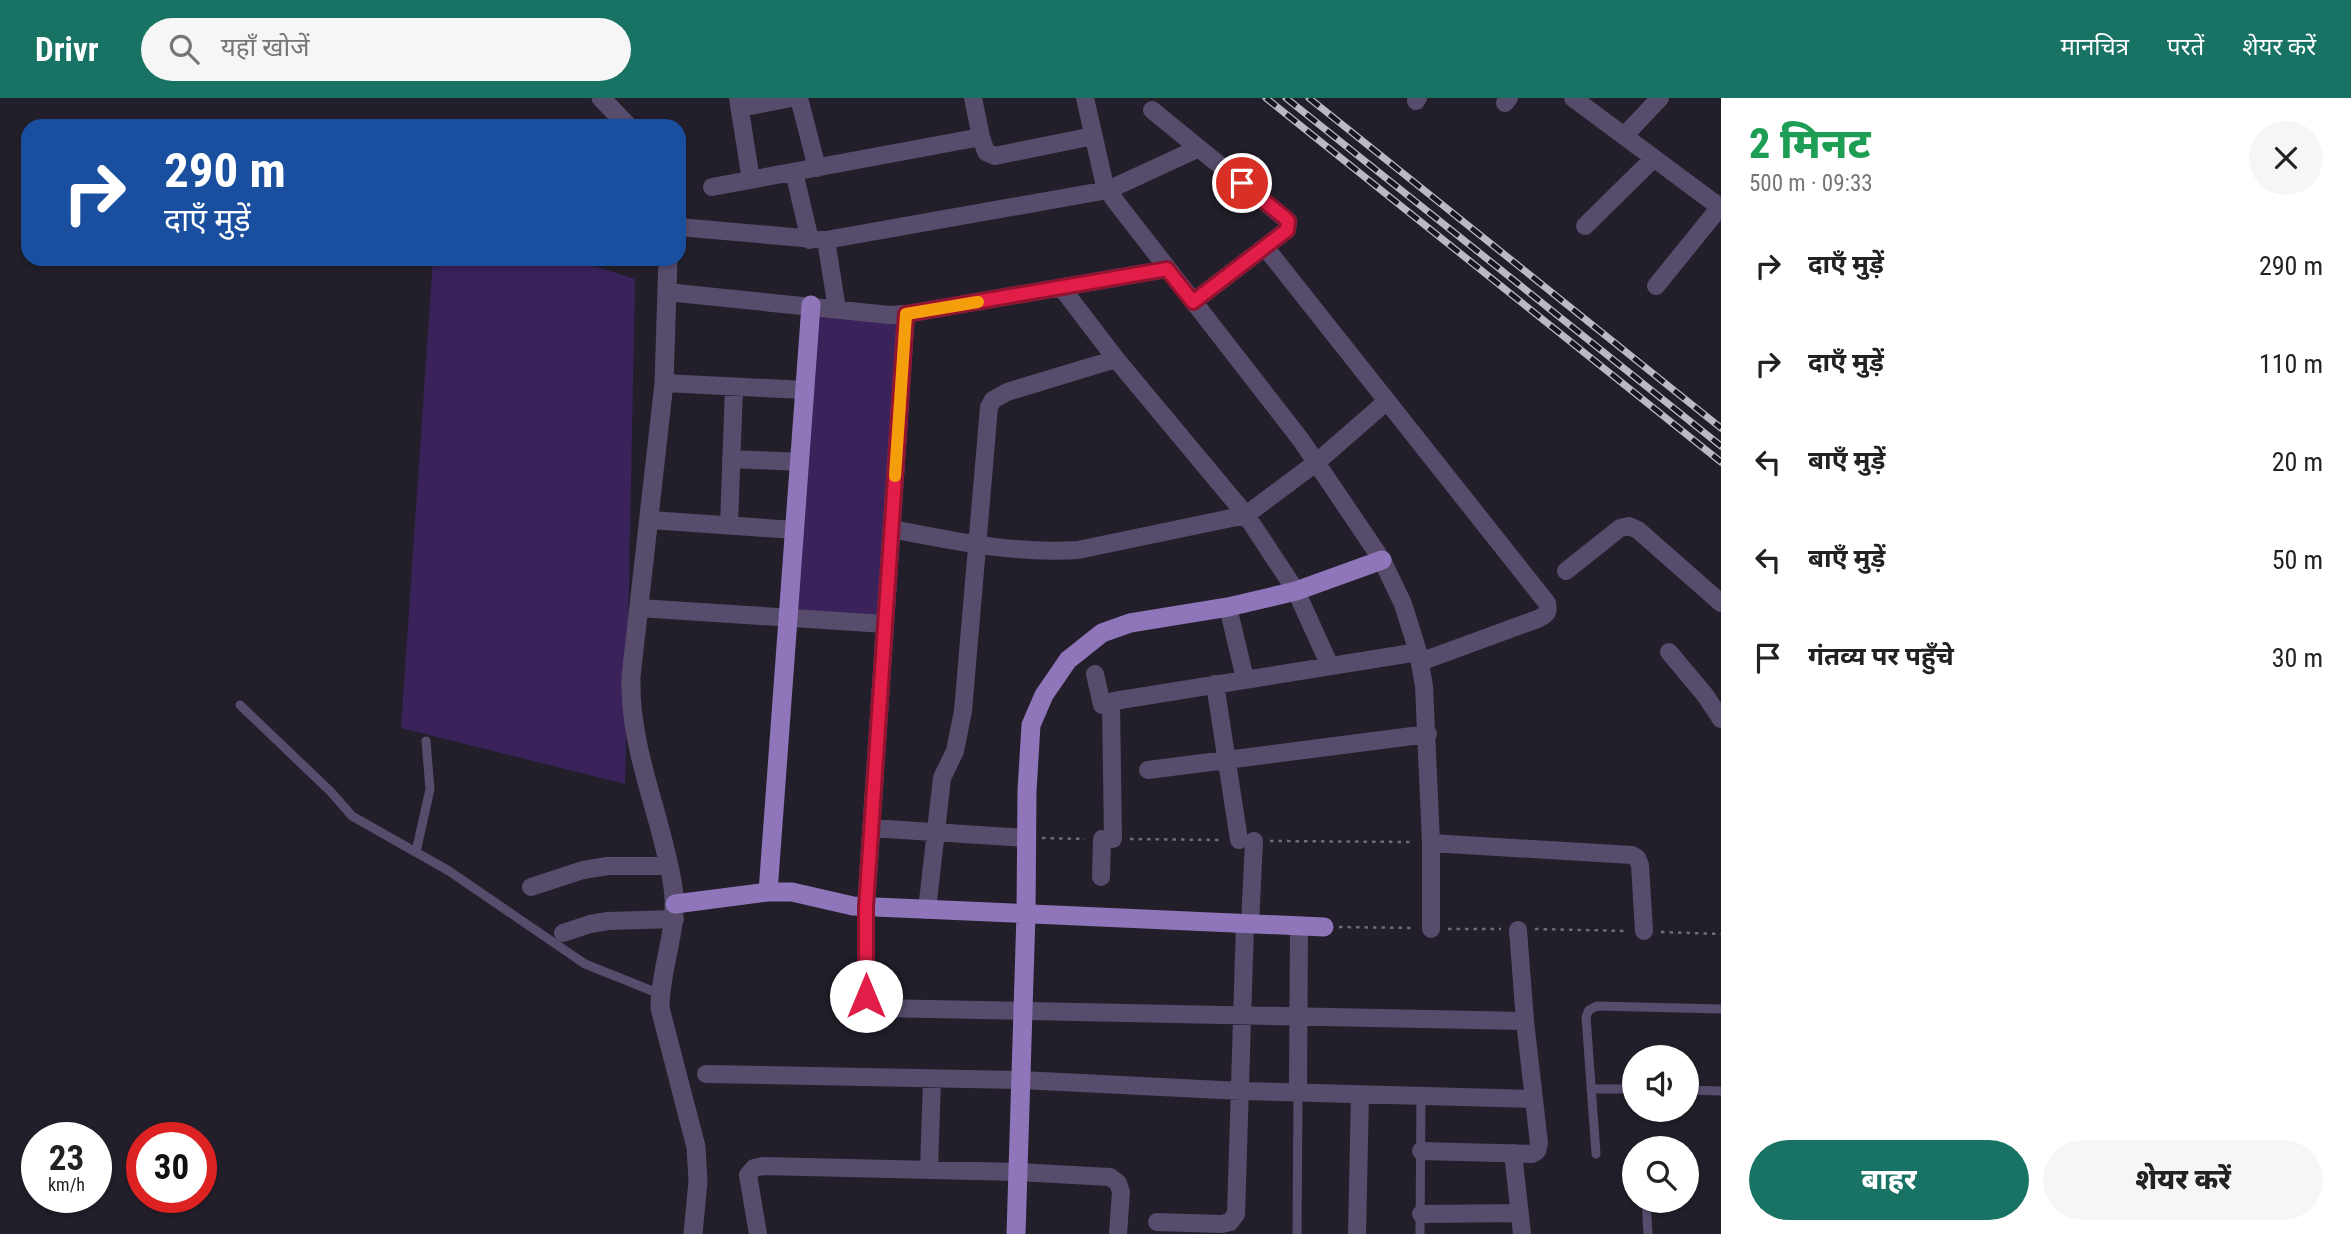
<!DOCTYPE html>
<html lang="hi">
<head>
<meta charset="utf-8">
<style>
	:root { --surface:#fff; --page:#f6f6f6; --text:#222; --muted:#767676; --accent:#187364 }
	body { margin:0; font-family:"Roboto Condensed","Noto Sans Devanagari",sans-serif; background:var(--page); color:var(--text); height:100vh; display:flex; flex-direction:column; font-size:26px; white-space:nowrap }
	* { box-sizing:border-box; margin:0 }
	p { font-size:23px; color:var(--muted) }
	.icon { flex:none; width:38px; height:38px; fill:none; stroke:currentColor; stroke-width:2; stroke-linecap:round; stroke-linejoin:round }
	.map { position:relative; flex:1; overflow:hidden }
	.sheet { display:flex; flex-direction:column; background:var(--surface); width:630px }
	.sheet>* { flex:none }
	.banner { position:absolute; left:21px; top:21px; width:665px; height:147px; border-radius:21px; box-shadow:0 2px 5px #0004; background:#1a4fa0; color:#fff; overflow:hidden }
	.controls { position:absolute; left:1622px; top:947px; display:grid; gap:14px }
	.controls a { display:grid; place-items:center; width:77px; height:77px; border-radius:50%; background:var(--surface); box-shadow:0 2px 5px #0004; font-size:35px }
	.speed { position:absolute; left:21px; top:1024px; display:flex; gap:14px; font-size:35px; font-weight:700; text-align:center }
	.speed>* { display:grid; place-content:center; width:91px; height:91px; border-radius:50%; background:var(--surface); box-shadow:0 2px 5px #0004; line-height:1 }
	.speed small { font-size:18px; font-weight:400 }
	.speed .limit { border:10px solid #d22; background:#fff; color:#111 }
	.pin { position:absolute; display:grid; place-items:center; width:60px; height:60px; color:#fff; margin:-30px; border:4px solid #fff; border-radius:50%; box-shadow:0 2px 7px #0007 }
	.me { position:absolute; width:77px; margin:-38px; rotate:0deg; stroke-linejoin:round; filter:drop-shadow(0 0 5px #0008) }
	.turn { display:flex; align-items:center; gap:24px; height:147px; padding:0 28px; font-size:32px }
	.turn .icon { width:91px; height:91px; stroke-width:2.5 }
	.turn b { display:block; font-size:49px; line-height:60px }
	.round { display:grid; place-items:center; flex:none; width:74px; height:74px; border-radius:37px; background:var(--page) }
	.head { display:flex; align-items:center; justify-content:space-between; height:119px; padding:0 28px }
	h1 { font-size:42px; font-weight:800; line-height:52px; color:#1e9e55 }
	.action { display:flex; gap:14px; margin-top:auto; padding:14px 28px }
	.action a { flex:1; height:80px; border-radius:42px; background:var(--accent); color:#fff; font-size:28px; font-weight:800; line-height:80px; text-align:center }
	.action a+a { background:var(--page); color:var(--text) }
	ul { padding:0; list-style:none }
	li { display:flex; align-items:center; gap:21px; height:98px; padding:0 28px }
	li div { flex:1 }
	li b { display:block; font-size:26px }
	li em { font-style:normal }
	header { display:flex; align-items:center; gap:42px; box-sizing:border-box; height:98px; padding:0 35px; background:var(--accent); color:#fff }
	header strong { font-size:33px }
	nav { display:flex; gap:38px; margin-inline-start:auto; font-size:24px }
	.search { width:490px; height:63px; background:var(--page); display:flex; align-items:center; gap:18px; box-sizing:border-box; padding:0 24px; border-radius:38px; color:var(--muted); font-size:26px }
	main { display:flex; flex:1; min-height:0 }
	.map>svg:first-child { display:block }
</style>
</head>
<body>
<header>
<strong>Drivr</strong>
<div class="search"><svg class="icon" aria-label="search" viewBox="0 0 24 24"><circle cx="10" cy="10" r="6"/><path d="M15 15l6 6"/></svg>यहाँ खोजें</div>
<nav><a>मानचित्र</a><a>परतें</a><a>शेयर करें</a></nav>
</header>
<main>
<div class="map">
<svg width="1721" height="1136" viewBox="0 0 1721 1136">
	<rect width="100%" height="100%" fill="#221f2a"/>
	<path fill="#3a225a" d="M 433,161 L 572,161 L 635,181 L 625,686 L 401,630 Z
		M 811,207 L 906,216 L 885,526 L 788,520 Z"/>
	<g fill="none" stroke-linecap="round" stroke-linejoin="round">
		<path stroke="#6f6c75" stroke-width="2.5" stroke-dasharray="3.5 5" stroke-linecap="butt" d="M 1042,740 L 1085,741
			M 1130,741 L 1221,742
			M 1270,743 L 1414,744
			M 1339,829 L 1413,830
			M 1448,831 L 1501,831
			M 1535,831 L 1627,833
			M 1661,834 L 1721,836"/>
		<path stroke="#584c6d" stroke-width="9" d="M 240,607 L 331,694 L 352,718 L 449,773 L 585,866 L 660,896
			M 416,754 L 430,691 L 426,643
			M 1591,991 L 1634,991
			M 1687,992 L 1721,993
			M 1596,1056 L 1586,919 L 1589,912 L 1597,908 L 1721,911
			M 1646,1102 L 1648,1136
			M 1297,1136 L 1298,994
			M 1420,1136 L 1421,998"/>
		<path stroke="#584c6d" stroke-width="18" d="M 738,0 L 751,82
			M 799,0 L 817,70
			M 973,0 L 981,39 L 986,54 L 995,58 L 1093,38
			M 1085,0 L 1104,84 L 1113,100 L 1301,342 L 1382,462 L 1403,506 L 1418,554 L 1424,588 L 1431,745 L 1431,831
			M 1573,0 L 1721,110
			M 1416,3 L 1418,0
			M 1505,5 L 1509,0
			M 740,10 L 791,0
			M 1152,12 L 1288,123 L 1287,132 L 1193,204
			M 1624,38 L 1660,0
			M 794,74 L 810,142
			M 712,89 L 981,39
			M 1585,128 L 1654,60
			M 679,129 L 826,142 L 1108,92 L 1199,50
			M 826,142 L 837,211
			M 1265,149 L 1547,505 C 1549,514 1547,516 1540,520 L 1420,564
			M 1656,188 L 1720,109
			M 1061,189 L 1116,261 L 1246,417 L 1296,493 L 1330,568
			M 667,194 L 889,217 L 906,216 L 1167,171
			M 906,216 L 866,809 L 866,898 L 878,910 L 1525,923
			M 664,285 L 805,292
			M 731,361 L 800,364
			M 650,422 L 795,432
			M 729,427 L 734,289
			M 892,431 C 953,443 1015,456 1078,452 L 1246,417 L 1317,364 L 1387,303
			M 1566,473 L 1620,430 L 1629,428 L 1638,432 L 1721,505
			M 1228,509 L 1245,581
			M 639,510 L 885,526
			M 1669,554 L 1705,597 L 1721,621
			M 1095,576 L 1102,607 L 1111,606
			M 1215,586 L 1239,742
			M 1148,672 L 1428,636
			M 871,730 L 1026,740
			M 1113,741 L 1111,606 L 1114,603 L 1418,554
			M 1431,745 L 1632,757 L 1637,760 L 1640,767 L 1644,833
			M 1101,779 L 1102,741
			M 531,789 L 583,772 L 608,768 L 668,768
			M 927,812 L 942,680 L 955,653 L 963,613 L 989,309 L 993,302 L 1007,294 L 1116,261
			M 1250,826 L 1254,743
			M 563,835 L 590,826 L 608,823 L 675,821
			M 706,976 L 1021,982 L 1241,993 L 1533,1001
			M 1298,994 L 1299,828
			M 1421,1053 L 1532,1056 L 1537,1053 L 1539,1045 L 1525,923 L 1518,832
			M 1513,1055 L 1522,1136
			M 929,1072 L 932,981
			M 1421,1116 L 1520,1115
			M 1157,1124 L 1222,1126 L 1230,1124 L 1236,1116 L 1245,826
			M 758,1136 L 748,1077 L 754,1070 L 763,1068 L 1018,1074 L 1110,1079 L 1118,1085 L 1121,1094 L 1118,1136
			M 1357,1136 L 1360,996"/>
		<path stroke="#584c6d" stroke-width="19" d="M 601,0 L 628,28
			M 668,161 L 664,285 L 631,579 C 629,652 662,718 673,789 C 679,831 660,869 660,910 L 696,1049 L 698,1083 L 693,1136"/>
		<path stroke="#8f76ba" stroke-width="19" d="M 768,794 L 811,207
			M 675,806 L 768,794 L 792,794 L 853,808 L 1324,829
			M 1016,1136 L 1026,816 L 1027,693 L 1031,627 L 1044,597 L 1068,562 L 1102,535 L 1130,525 L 1228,509 L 1296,493 L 1382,462"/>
		<g stroke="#bbb9c1" stroke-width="7">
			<path id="rail" d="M 1266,0 L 1721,364
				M 1286,0 L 1721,348
				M 1309,0 L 1721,330"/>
		</g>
		<use href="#rail" stroke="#191520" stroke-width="4.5" stroke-dasharray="13" stroke-linecap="butt"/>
	</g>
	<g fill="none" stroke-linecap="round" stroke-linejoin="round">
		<g stroke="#92132f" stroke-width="18">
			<path id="route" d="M 866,898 L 866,809 L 906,216 L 1167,171 L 1193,204 L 1287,132 L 1288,123 L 1285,120 L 1242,85"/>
		</g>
		<use href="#route" stroke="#e11d48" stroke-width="12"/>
		<path stroke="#f59e0b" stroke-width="12" d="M 895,378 L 906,216 L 978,204"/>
	</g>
</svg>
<div class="controls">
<a><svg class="icon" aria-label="sound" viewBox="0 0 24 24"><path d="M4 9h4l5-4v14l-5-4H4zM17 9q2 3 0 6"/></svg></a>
<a><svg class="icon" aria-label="search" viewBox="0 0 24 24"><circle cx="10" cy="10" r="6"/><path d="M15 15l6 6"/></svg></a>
</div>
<div class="speed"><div>23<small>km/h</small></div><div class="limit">30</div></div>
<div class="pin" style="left:1242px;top:85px;background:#d93025"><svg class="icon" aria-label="arrive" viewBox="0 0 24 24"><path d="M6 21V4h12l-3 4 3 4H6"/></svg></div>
<svg class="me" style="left:866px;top:898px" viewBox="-20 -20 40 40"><circle r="19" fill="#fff"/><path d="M0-13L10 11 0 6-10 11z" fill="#e11d48"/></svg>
<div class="banner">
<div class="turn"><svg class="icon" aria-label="right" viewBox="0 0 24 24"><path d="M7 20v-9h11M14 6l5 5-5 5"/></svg><div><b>290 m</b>दाएँ मुड़ें</div></div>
</div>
</div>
<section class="sheet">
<div class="head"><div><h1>2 मिनट</h1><p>500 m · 09:33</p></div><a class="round"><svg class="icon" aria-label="close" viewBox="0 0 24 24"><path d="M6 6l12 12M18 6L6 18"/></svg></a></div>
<ul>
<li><svg class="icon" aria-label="right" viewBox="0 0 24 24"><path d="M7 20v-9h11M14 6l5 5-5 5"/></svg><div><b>दाएँ मुड़ें</b></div><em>290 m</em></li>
<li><svg class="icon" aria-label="right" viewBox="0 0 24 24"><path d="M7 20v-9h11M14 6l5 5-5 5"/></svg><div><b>दाएँ मुड़ें</b></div><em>110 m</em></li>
<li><svg class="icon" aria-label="left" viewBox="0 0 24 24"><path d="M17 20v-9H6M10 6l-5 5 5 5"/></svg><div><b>बाएँ मुड़ें</b></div><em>20 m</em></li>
<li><svg class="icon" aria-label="left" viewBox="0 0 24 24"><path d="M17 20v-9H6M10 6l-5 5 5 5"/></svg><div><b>बाएँ मुड़ें</b></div><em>50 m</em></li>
<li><svg class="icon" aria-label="arrive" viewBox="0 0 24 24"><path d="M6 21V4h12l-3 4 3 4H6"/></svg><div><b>गंतव्य पर पहुँचे</b></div><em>30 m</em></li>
</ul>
<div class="action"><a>बाहर</a><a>शेयर करें</a></div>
</section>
</main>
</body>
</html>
